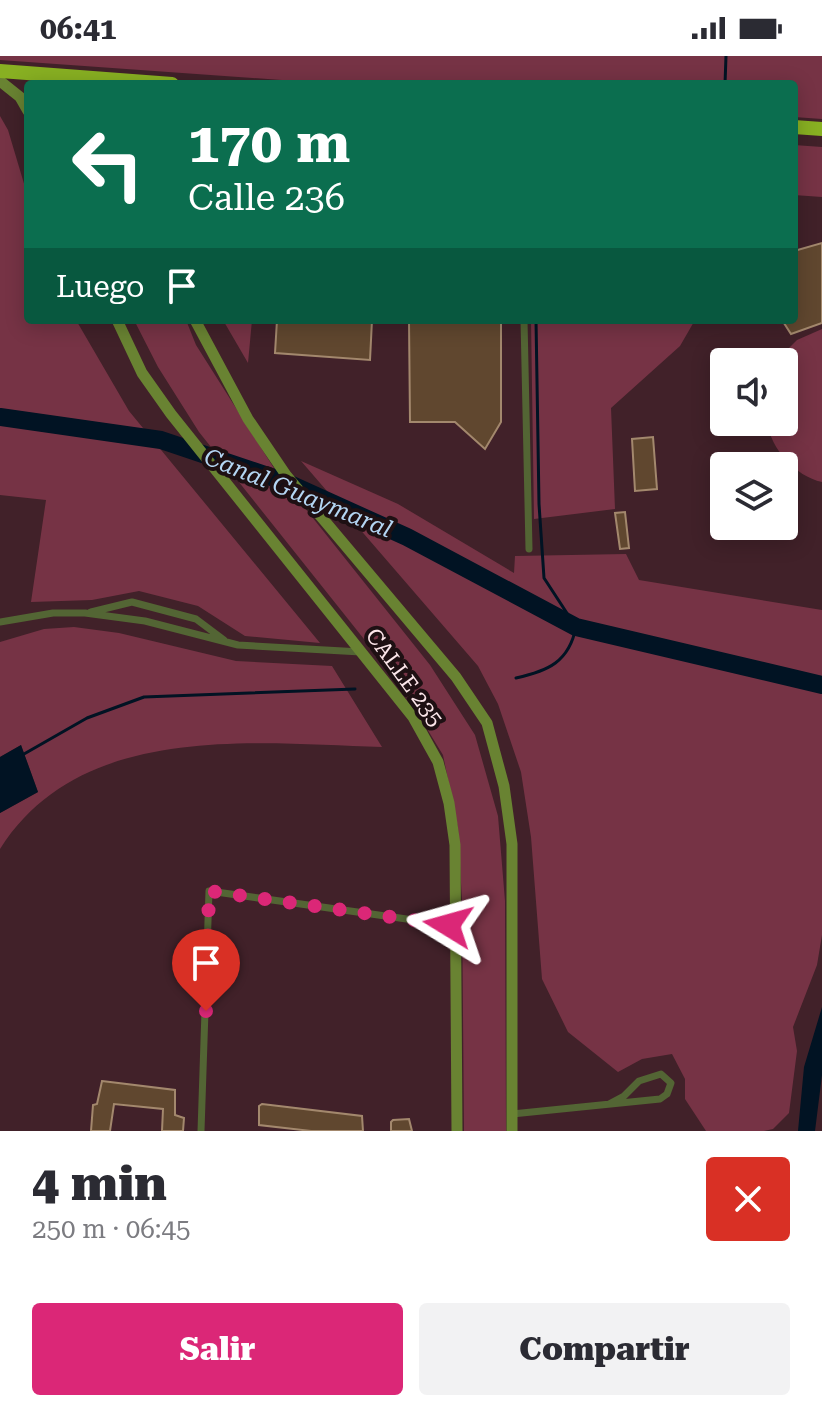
<!DOCTYPE html>
<html lang="es">
<head>
<meta charset="utf-8">
<style>
	:root { --surface:#fff; --page:#f2f2f3; --text:#2b2b33; --muted:#7c7c81; --accent:#db2777 }
	body { margin:0; font-family:"Roboto Serif",serif; background:var(--page); color:var(--text); height:100vh; display:flex; flex-direction:column; font-size:30px; white-space:nowrap }
	* { box-sizing:border-box; margin:0 }
	p { font-size:26px; color:var(--muted) }
	.icon { flex:none; width:44px; height:44px; fill:none; stroke:currentColor; stroke-width:2; stroke-linecap:round; stroke-linejoin:round }
	.map { position:relative; height:1075px; overflow:hidden }
	.sheet { display:flex; flex-direction:column; background:var(--surface); flex:1 }
	.sheet>* { flex:none }
	.guide { position:absolute; left:24px; top:24px; width:774px; height:244px; border-radius:8px; box-shadow:0 4px 20px #0003; background:#0b6e4f; color:#fff; overflow:hidden }
	.buttons { position:absolute; left:710px; top:292px; display:grid; gap:16px }
	.buttons a { display:grid; place-items:center; width:88px; height:88px; border-radius:8px; background:var(--surface); box-shadow:0 4px 20px #0003; font-size:40px }
	.pin { position:absolute; display:grid; place-items:center; width:68px; height:68px; color:#fff; margin:-82px -34px; border-radius:50% 50% 50% 0; rotate:-45deg; box-shadow:0 0 8px #0007 }
	.pin .icon { rotate:45deg }
	.me { position:absolute; width:88px; margin:-44px; rotate:278deg; stroke-linejoin:round; filter:drop-shadow(0 0 6px #0008) }
	.turn { display:flex; align-items:center; gap:28px; height:168px; padding:0 32px; font-size:36px }
	.turn .icon { width:104px; height:104px; stroke-width:2.5 }
	.turn b { display:block; font-size:56px; line-height:68px }
	.then { display:flex; align-items:center; height:76px; padding:0 32px; background:#0003; gap:16px; font-size:30px }
	.round { display:grid; place-items:center; flex:none; width:84px; height:84px; border-radius:8px; background:var(--page) }
	.head { display:flex; align-items:center; justify-content:space-between; height:136px; padding:0 32px }
	h1 { font-size:48px; font-weight:800; line-height:60px }
	.action { display:flex; gap:16px; margin-top:auto; padding:16px 32px }
	.action a { flex:1; height:92px; border-radius:8px; background:var(--accent); color:#fff; font-size:32px; font-weight:800; line-height:92px; text-align:center }
	.action a+a { background:var(--page); color:var(--text) }
	.status { display:flex; justify-content:space-between; align-items:center; height:56px; padding:0 40px; background:var(--surface); direction:ltr }
	.status svg { height:22px; fill:currentColor }
	.map>svg:first-child { display:block }
</style>
</head>
<body>
<div class="status"><b>06:41</b><svg viewBox="0 0 49 12"><path d="M0 12V9h3v3zM5 12V6h3v6zM10 12V3h3v9zM15 12V0h3v12zM26 1h20v11H26zM47 4h2v5h-2z"/></svg></div>
<div class="map">
<svg width="822" height="1075" viewBox="0 0 822 1075">
	<rect width="100%" height="100%" fill="#412129"/>
	<path fill="#763345" d="M 0,0 L 822,0 L 822,63 L 794,61 L 794,28 L 337,28 L 0,4 Z
		M 0,60 L 8,74 L 28,141 L 28,264 L 76,264 L 129,355 L 320,587 L 245,580 L 198,550 L 139,535 L 92,544 L 31,546 L 46,444 L 0,439 Z
		M 794,89 L 822,91 L 822,141 L 794,139 Z
		M 134,264 L 186,264 L 196,289 L 277,417 L 430,609 L 475,679 L 498,760 L 505,845 L 506,1075 L 464,1075 L 462,845 L 458,772 L 443,699 L 399,627 L 199,376 L 158,311 Z
		M 223,264 L 252,264 L 248,307 Z
		M 531,264 L 695,264 L 680,290 L 611,352 L 615,453 L 534,463 Z
		M 822,273 L 822,426 C 795,420 771,393 767,366 L 784,366 L 784,306 L 777,306 L 779,302 L 797,284 Z
		M 301,405 L 398,448 L 514,517 L 515,500 L 626,498 L 639,524 L 822,554 L 822,879 L 817,909 L 793,971 L 797,995 L 789,1057 L 773,1073 L 764,1075 L 706,1075 L 685,1043 L 685,1023 L 672,998 L 642,1003 L 618,1016 L 568,976 L 542,923 L 531,781 L 521,716 L 498,648 L 478,610 Z
		M 74,571 L 119,577 L 236,605 L 332,610 L 382,691 C 252,687 80,666 0,793 L 0,757 L 38,736 L 21,689 L 0,701 L 0,586 L 44,573 Z"/>
	<path fill="#011323" d="M 21,689 L 38,736 L 0,757 L 0,701 Z
		M 822,951 L 822,1019 L 815,1075 L 798,1075 L 804,1011 Z"/>
	<g fill="none" stroke-linecap="round" stroke-linejoin="round">
		<path stroke="#011323" stroke-width="3" d="M 725,28 L 726,0
			M 516,622 C 548,615 569,606 576,571 L 544,522 L 539,448 L 536,264
			M 24,698 L 87,662 L 144,641 L 355,633"/>
		<path stroke="#011323" stroke-width="18" d="M 0,361 L 161,384 L 283,425 L 407,481 L 576,571 L 822,629"/>
	</g>
	<path fill="#60472f" stroke="#a3886d" stroke-width="2" d="M 822,187 L 822,267 L 791,278 L 782,264 L 794,264 L 794,195 Z
		M 277,264 L 372,264 L 370,304 L 275,297 Z
		M 409,264 L 501,264 L 501,366 L 485,393 L 455,366 L 410,366 Z
		M 653,381 L 657,433 L 635,435 L 632,383 Z
		M 625,456 L 629,492 L 620,493 L 615,457 Z
		M 102,1025 L 175,1034 L 175,1059 L 184,1062 L 183,1075 L 162,1075 L 163,1053 L 114,1048 L 110,1075 L 91,1075 L 93,1049 L 97,1048 Z
		M 262,1048 L 362,1060 L 363,1075 L 311,1075 L 259,1069 L 259,1050 Z
		M 409,1063 L 412,1075 L 391,1075 L 391,1066 L 393,1064 Z"/>
	<g fill="none" stroke-linecap="round" stroke-linejoin="round">
		<path stroke="#536534" stroke-width="7" d="M 524,264 L 529,493
			M 91,556 L 132,546 L 196,563 L 224,584
			M 0,566 L 53,557 L 85,557 L 145,565 L 238,589 L 361,596
			M 512,1058 L 660,1043 L 667,1038 L 671,1027 L 661,1018 L 639,1025 L 624,1040 L 609,1048
			M 201,1075 L 209,835 L 456,870"/>
		<path stroke="#698332" stroke-width="11" d="M 0,25 L 20,41 L 28,55
			M 117,264 L 142,317 L 171,358 L 413,661 L 438,706 L 449,747 L 455,789 L 457,1075
			M 195,264 L 248,363 L 286,419 L 456,621 L 487,667 L 504,730 L 512,788 L 512,1075"/>
		<path stroke="#88b022" stroke-width="14" d="M 0,15 L 172,28
			M 794,71 L 822,73"/>
	</g>
	<g fill="none" stroke-linecap="round" stroke-linejoin="round">
		<path stroke="#db2777" stroke-width="14" stroke-dasharray="0 25.2" d="M 206,955 L 209,835 L 448,869"/>
	</g>
	<g text-anchor="middle" stroke-width="8" stroke-linejoin="round" paint-order="stroke">
		<g font-size="22" fill="#fce6ea" stroke="#1e1013">
			<text transform="translate(405 621) rotate(54)" y="8">CALLE 235</text>
		</g>
		<g font-size="24" font-style="italic" fill="#b4d6f3" stroke="#1e1013">
			<text transform="translate(298 437) rotate(22)" y="8">Canal Guaymaral</text>
		</g>
	</g>
</svg>
<div class="buttons">
<a><svg class="icon" aria-label="sound" viewBox="0 0 24 24"><path d="M4 9h4l5-4v14l-5-4H4zM17 9q2 3 0 6"/></svg></a>
<a><svg class="icon" aria-label="layers" viewBox="0 0 24 24"><path d="M12 4l9 5-9 5-9-5zM3 14l9 5 9-5"/></svg></a>
</div>
<div class="pin" style="left:206px;top:955px;background:#d93025"><svg class="icon" aria-label="arrive" viewBox="0 0 24 24"><path d="M6 21V4h12l-3 4 3 4H6"/></svg></div>
<svg class="me" style="left:448px;top:869px" viewBox="-20 -20 40 40"><path d="M0-17L14 15 0 8-14 15z" fill="#db2777" stroke="#fff" stroke-width="4"/></svg>
<div class="guide">
<div class="turn"><svg class="icon" aria-label="left" viewBox="0 0 24 24"><path d="M17 20v-9H6M10 6l-5 5 5 5"/></svg><div><b>170 m</b>Calle 236</div></div>
<div class="then">Luego<svg class="icon" aria-label="arrive" viewBox="0 0 24 24"><path d="M6 21V4h12l-3 4 3 4H6"/></svg></div>
</div>
</div>
<section class="sheet">
<div class="head"><div><h1>4 min</h1><p>250 m · 06:45</p></div><a class="round" style="background:#d93025;color:#fff"><svg class="icon" aria-label="close" viewBox="0 0 24 24"><path d="M6 6l12 12M18 6L6 18"/></svg></a></div>
<div class="action"><a>Salir</a><a>Compartir</a></div>
</section>
</body>
</html>
